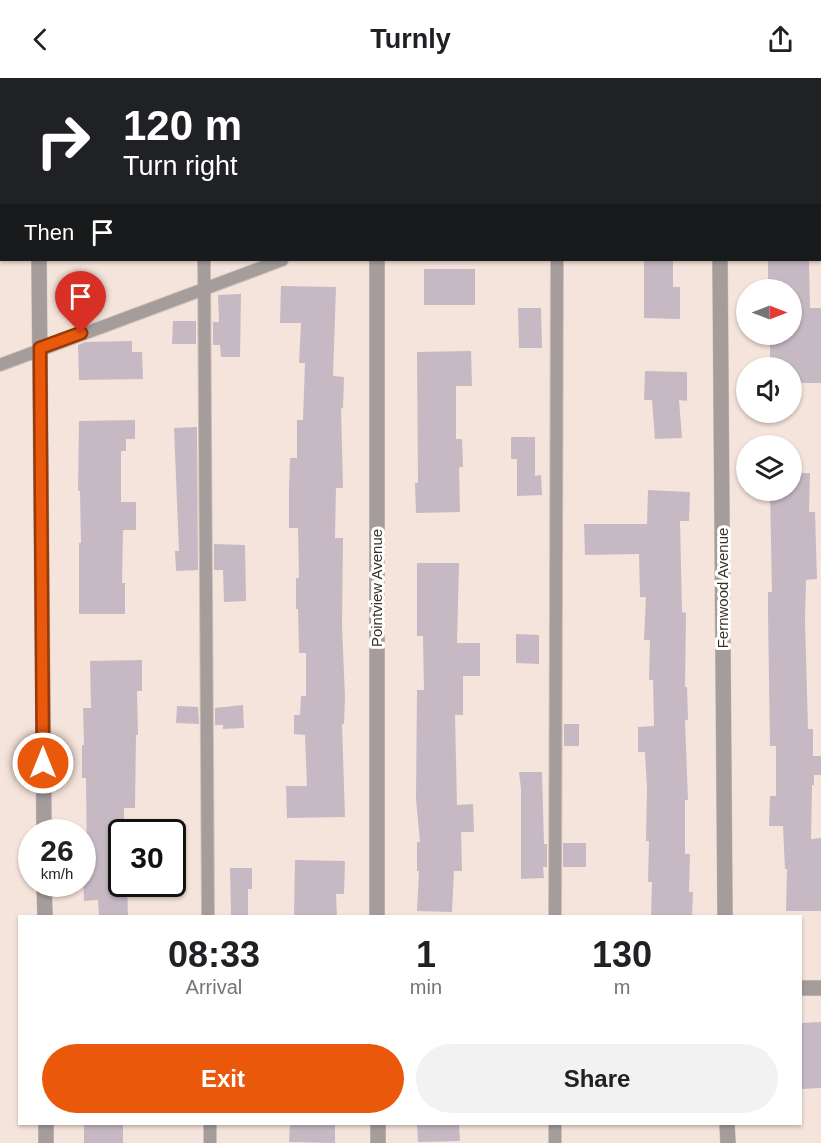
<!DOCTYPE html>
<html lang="en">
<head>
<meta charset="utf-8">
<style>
	:root { --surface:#fff; --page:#f2f2f2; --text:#202124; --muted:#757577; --accent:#ea580c }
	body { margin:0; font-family:Helvetica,sans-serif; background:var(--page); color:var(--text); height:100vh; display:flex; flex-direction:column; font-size:22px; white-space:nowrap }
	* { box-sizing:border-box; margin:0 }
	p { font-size:20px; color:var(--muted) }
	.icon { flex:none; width:33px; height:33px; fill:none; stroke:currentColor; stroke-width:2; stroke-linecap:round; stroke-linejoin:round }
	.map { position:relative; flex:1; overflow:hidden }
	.panel { position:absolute; left:18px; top:837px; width:784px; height:210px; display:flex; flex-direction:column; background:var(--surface); border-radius:0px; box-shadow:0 2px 4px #0004 }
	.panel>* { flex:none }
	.top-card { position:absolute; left:0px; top:0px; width:822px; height:183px; box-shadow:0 2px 4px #0004; background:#202124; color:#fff; overflow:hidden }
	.needle { width:39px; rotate:90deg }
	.fabs { position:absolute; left:736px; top:201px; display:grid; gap:12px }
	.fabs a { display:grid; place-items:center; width:66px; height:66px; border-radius:50%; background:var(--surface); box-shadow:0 2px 4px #0004; font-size:30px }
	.speed { position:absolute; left:18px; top:741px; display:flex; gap:12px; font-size:30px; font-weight:700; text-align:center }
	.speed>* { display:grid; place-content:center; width:78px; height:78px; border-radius:50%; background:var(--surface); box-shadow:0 2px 4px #0004; line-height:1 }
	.speed small { font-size:15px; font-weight:400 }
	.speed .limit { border:3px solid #111; border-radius:9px; background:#fff; color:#111 }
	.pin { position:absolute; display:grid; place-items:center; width:51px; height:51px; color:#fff; margin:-62px -26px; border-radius:50% 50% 50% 0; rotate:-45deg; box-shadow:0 0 6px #0007 }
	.pin .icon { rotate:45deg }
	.me { position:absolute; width:66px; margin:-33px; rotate:0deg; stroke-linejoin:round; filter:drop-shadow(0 0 4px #0008) }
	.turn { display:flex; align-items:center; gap:21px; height:126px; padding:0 24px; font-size:27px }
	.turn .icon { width:78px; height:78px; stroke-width:2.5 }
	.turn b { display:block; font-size:42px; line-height:51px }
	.then { display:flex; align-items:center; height:57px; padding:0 24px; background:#0003; gap:12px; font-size:22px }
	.eta { display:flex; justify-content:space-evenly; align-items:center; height:102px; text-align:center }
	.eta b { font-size:36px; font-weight:700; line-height:42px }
	.action { display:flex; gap:12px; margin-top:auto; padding:12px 24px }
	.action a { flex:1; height:69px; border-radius:36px; background:var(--accent); color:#fff; font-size:24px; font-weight:700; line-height:69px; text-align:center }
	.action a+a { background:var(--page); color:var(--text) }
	header { display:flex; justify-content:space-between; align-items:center; height:78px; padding:0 24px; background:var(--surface); font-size:27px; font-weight:700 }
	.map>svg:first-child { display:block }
</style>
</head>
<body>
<header><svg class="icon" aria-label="back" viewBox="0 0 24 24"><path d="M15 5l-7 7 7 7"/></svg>Turnly<svg class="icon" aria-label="share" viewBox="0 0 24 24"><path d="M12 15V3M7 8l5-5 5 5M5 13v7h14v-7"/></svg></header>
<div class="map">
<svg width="821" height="1065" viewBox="0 0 821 1065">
	<rect width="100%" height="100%" fill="#f5e4db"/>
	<path fill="#c6b9c4" d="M 644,182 L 673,182 L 673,209 L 680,209 L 680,241 L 644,240 Z
		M 768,182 L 809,182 L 810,230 L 821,230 L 821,305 L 792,305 L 792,290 L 770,290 L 770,256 L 792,256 L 792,212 L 768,212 Z
		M 424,191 L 475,191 L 475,227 L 424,227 Z
		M 281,208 L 336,209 L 333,298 L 344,299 L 343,330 L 341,330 L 343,410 L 336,410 L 335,460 L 343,460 L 342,548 L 345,619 L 344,646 L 342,646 L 345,739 L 287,740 L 286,708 L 307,708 L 305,657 L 294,656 L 294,637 L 300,637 L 301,618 L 306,618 L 306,575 L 299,575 L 298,531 L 296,531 L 296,500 L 299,500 L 298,450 L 289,450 L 289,409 L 290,380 L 297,380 L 297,342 L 303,342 L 305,285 L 299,285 L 301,245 L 280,245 Z
		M 241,216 L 240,279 L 221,279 L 220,267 L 213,267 L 213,244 L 219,244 L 218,217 Z
		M 518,230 L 541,230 L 542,270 L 519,270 Z
		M 173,243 L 196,243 L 196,266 L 172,266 Z
		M 132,263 L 132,274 L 142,274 L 143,301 L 79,302 L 78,267 L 85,264 Z
		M 471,273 L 472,308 L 456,308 L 456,361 L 462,361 L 463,389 L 459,389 L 460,434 L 416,435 L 415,405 L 418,405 L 417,274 Z
		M 645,293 L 687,294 L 687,323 L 679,322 L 682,360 L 655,361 L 652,322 L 644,322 Z
		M 135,342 L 135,361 L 126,361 L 126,373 L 121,373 L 121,424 L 136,424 L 136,452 L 123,452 L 122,505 L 125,505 L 125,536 L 79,536 L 79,465 L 81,465 L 80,413 L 78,413 L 79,343 Z
		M 197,349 L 198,492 L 176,493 L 175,473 L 179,473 L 174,350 Z
		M 511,359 L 535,359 L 535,398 L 541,397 L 542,417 L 517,418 L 517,381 L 511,381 Z
		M 792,395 L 810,395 L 809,434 L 815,434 L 817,501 L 806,502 L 805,542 L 808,651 L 813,651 L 813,678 L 821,678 L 821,697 L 814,697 L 814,707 L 812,707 L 811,761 L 821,760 L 821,833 L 786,833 L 787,791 L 785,791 L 783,748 L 769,748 L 770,718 L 776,718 L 776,668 L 770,668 L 768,535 L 768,514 L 772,514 L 770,412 L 792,412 Z
		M 648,412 L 690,414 L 689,443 L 680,443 L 682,534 L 686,535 L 685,609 L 687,609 L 688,642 L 685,642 L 688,722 L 685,722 L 685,776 L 690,776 L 689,814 L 693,814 L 692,838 L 651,838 L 652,804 L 648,804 L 649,763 L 646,763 L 647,709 L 645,674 L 638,674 L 638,649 L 654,648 L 653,602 L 649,602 L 650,562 L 644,562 L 646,519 L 640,519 L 639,476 L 585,477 L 584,446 L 647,446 Z
		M 214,466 L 245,467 L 246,523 L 224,524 L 223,492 L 214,492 Z
		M 417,485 L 459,485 L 457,565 L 480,565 L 480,598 L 463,598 L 463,637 L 455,637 L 457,727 L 473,726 L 474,754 L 461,754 L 462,793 L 454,793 L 452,834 L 417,833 L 419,793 L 417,793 L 417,764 L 420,764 L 416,721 L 417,612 L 424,612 L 423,558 L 417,558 Z
		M 516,556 L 539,557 L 539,586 L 516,585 Z
		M 142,582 L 142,613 L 137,613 L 138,657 L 136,657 L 135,730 L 124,730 L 124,741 L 118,741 L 118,793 L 122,793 L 122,806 L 127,806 L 128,838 L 99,838 L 98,822 L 84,823 L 83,795 L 87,795 L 86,700 L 82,700 L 82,667 L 84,667 L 83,630 L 91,630 L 90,583 Z
		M 243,627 L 244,650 L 223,651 L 223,647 L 215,647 L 215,630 Z
		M 177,628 L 198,629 L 199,646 L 176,645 Z
		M 564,646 L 579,646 L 579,668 L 564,668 Z
		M 519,694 L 542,694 L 544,766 L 547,766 L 547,789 L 543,789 L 544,800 L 521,801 L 521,711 Z
		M 563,765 L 586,765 L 586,789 L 563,789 Z
		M 295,782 L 345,783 L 344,816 L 336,816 L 337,838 L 294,838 Z
		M 230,790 L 252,790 L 252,811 L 248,811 L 248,838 L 231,838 Z
		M 821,944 L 821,1010 L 801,1011 L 801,945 Z
		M 84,1046 L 123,1046 L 123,1065 L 84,1065 Z
		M 290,1046 L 335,1046 L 335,1065 L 289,1064 Z
		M 417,1046 L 459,1046 L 460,1063 L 418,1064 Z"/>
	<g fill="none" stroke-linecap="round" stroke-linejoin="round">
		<g stroke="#cfc0b8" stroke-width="14">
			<path id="service" d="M 811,2 L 815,0
				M 204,182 L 208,838
				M 0,287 L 282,182
				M 555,838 L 557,182
				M 210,1046 L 210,1065
				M 555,1046 L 555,1065"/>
		</g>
		<g stroke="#cfc0b8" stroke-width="16">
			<path id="minor" d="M 212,0 L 213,2
				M 375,0 L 375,2
				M 718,0 L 718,2
				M 0,29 L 2,33
				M 39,182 L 44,754
				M 377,182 L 377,838
				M 720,182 L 725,838
				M 44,806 L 45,838
				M 801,910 L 821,910
				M 46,1046 L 46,1065
				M 378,1046 L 378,1065
				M 727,1046 L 728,1065"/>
		</g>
		<g stroke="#cfc0b8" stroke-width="16">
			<path id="primary" d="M 278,2 L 282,0
				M 0,109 L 2,109"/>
		</g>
		<use href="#service" stroke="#a59c9c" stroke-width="12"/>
		<use href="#minor" stroke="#a59c9c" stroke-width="15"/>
		<use href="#primary" stroke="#6d5e5f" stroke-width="15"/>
	</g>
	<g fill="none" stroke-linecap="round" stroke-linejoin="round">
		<g stroke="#983908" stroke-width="15">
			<path id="route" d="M 43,685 L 40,270 L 81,255"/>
		</g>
		<use href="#route" stroke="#ea580c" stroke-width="10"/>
	</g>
	<g text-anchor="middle" stroke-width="6" stroke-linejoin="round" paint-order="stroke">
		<g font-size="15" fill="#37302d" stroke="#fff">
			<text transform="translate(377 510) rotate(-90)" y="5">Pointview Avenue</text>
			<text transform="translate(723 510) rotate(-90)" y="5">Fernwood Avenue</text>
		</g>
	</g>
</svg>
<div class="fabs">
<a><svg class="needle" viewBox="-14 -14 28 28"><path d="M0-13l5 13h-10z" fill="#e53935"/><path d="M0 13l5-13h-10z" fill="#757577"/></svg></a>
<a><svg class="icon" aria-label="sound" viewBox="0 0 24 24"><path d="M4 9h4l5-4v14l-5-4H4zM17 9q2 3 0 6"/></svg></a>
<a><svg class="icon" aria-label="layers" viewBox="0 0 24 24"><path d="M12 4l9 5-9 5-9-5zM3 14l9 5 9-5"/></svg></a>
</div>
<div class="speed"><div>26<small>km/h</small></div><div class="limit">30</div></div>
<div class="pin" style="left:81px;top:255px;background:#d93025"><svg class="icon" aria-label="arrive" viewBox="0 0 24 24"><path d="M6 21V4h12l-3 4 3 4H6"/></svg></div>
<svg class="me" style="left:43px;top:685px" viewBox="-20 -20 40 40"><circle r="17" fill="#ea580c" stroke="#fff" stroke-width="3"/><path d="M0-11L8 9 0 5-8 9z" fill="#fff"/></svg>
<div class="top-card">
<div class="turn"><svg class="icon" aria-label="right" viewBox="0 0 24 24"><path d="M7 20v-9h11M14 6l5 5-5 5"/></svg><div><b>120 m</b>Turn right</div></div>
<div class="then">Then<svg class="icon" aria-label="arrive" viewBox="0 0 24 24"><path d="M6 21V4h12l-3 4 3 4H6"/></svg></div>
</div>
<section class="panel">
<div class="eta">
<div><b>08:33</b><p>Arrival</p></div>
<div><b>1</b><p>min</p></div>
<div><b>130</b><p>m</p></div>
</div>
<div class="action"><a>Exit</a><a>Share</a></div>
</section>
</div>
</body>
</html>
